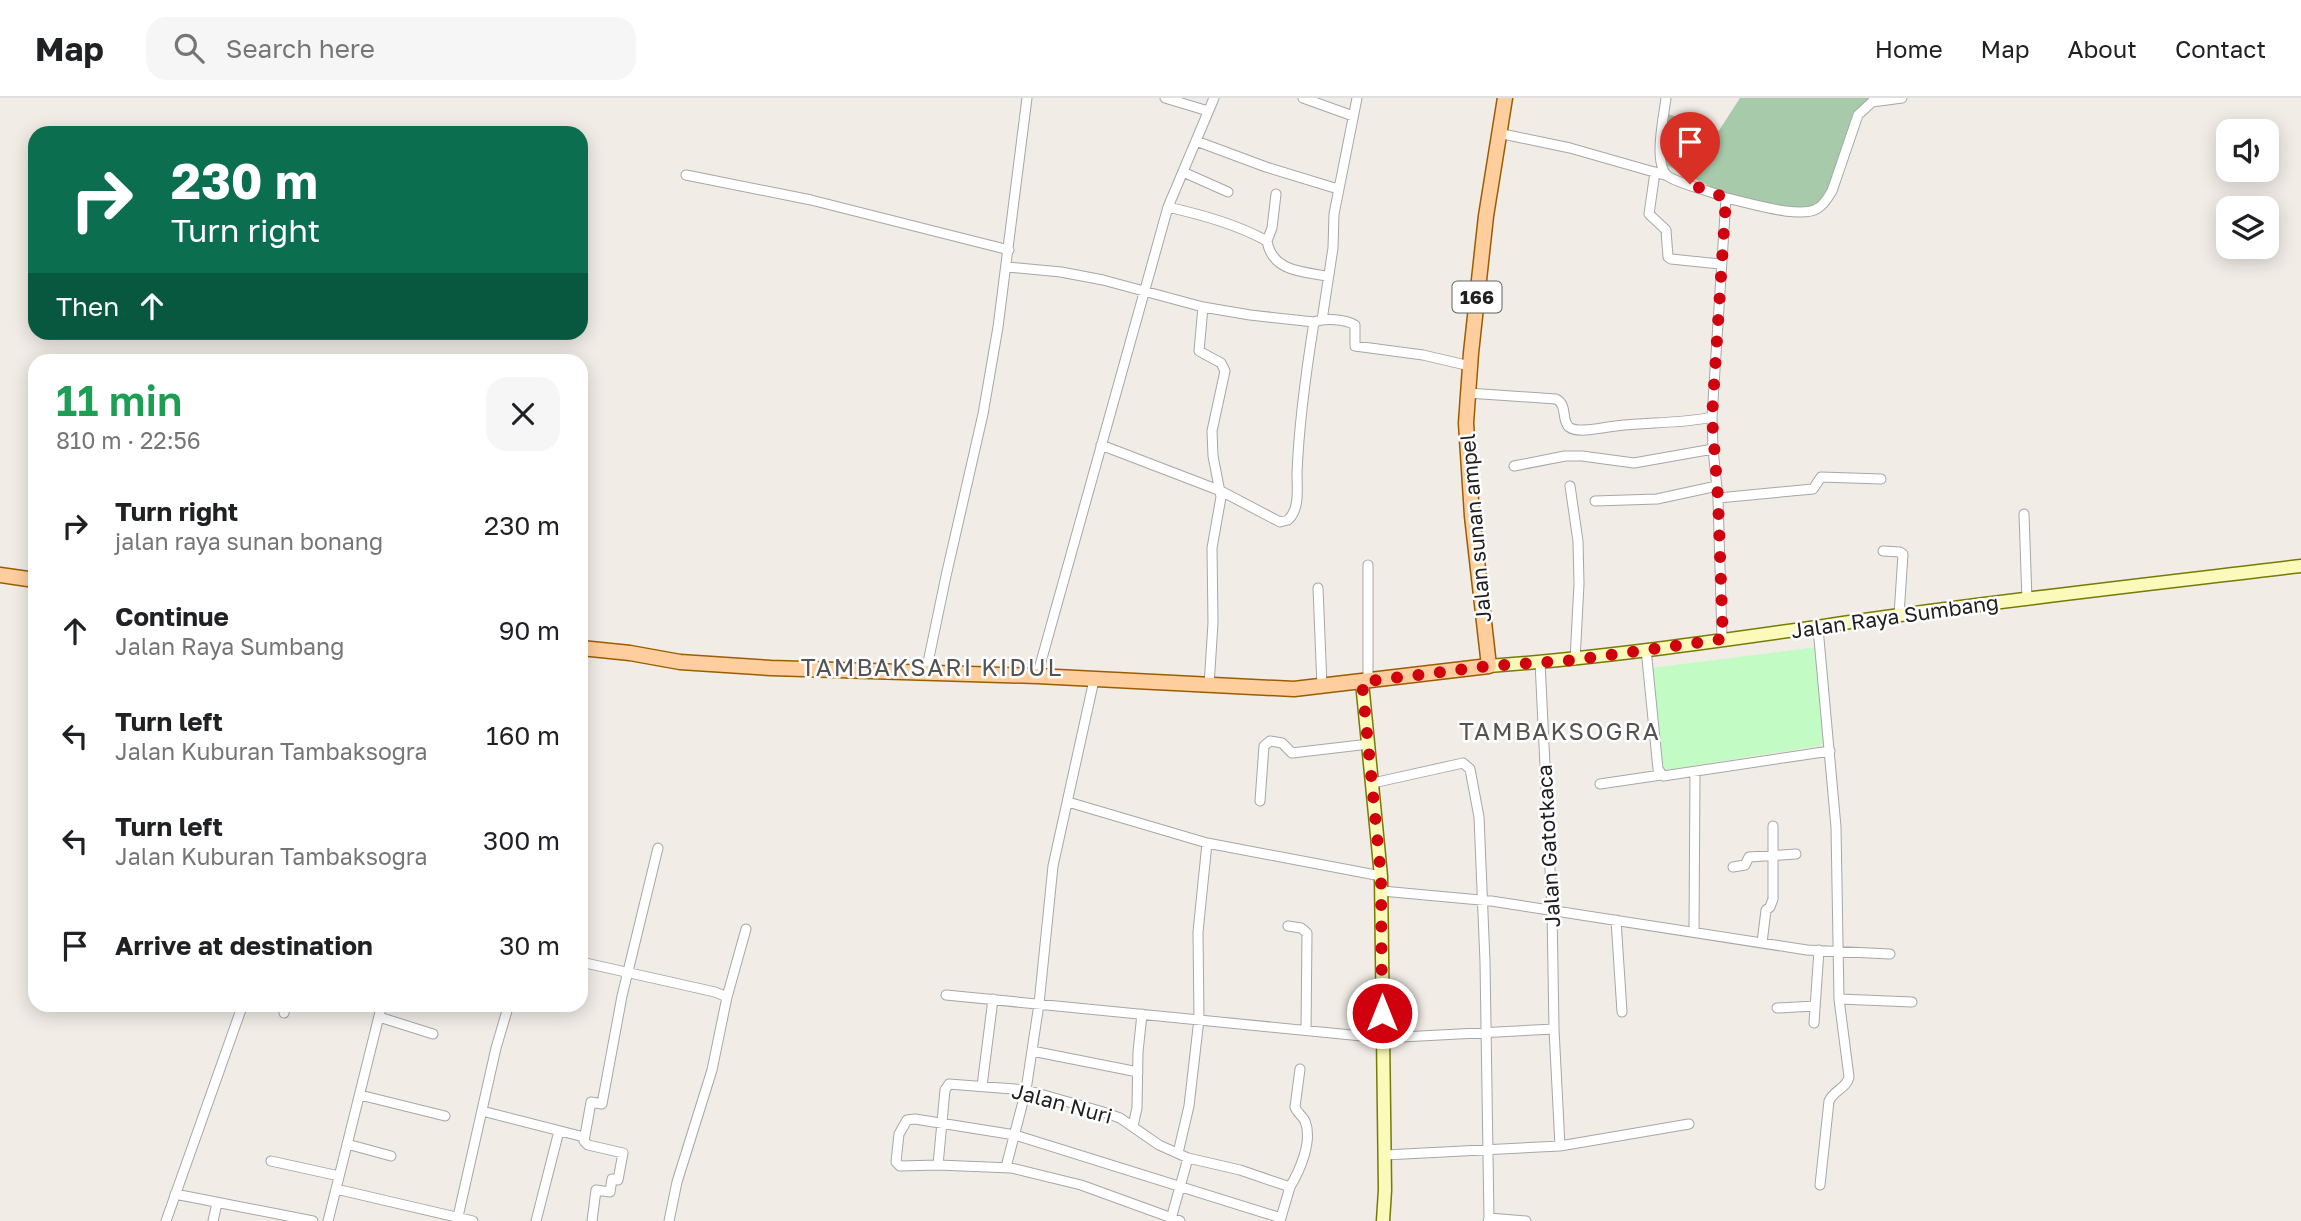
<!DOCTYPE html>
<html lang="en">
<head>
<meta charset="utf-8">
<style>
	:root { --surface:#fff; --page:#f6f6f6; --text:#202124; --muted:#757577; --line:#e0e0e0 }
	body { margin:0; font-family:"Golos Text",sans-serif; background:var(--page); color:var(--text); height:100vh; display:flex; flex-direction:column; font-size:26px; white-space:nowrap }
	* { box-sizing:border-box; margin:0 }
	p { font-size:23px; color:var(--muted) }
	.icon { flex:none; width:38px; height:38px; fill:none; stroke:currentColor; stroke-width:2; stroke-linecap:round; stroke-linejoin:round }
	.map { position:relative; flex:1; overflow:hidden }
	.sheet { position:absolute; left:28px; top:256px; width:560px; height:658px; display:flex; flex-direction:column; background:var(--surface); border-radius:21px; box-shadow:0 4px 18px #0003 }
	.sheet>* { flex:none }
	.hud { position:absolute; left:28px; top:28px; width:560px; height:214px; border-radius:21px; box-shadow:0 4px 18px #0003; background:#0b6e4f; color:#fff; overflow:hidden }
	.buttons { position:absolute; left:2216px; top:21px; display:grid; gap:14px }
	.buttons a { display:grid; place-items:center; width:63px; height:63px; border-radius:14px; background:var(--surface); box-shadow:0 4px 18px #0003; font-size:35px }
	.pin { position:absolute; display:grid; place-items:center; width:60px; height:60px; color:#fff; margin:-72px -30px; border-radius:50% 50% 50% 0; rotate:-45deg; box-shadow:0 0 7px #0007 }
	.pin .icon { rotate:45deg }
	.me { position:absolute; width:77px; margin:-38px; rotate:0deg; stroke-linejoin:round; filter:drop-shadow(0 0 5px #0008) }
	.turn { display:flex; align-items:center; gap:24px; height:147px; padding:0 28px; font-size:32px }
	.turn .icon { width:91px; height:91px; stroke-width:2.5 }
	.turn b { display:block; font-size:49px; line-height:60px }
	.then { display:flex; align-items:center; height:66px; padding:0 28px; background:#0003; gap:14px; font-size:26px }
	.round { display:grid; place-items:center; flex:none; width:74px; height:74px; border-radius:21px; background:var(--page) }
	.head { display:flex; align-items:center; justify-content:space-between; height:119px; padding:0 28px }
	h1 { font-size:42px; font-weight:600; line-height:52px; color:#1e9e55 }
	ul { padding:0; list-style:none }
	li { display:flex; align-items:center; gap:21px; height:105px; padding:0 28px }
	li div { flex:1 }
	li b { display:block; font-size:26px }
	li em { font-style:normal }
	header { display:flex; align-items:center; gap:42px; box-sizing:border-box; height:98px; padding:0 35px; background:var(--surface); border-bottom:2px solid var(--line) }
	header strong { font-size:33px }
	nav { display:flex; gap:38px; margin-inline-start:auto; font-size:24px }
	.search { width:490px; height:63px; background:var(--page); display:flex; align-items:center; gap:18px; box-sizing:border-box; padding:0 24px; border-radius:21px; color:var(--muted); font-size:26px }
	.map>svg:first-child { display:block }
</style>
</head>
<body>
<header>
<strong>Map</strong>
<div class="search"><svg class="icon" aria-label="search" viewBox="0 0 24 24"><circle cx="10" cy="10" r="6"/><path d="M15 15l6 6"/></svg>Search here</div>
<nav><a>Home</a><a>Map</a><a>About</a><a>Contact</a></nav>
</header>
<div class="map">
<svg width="2301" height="1123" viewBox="0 0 2301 1123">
	<rect width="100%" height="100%" fill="#f1ece6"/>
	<path fill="#a7caaa" d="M 1740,0 L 1871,0 L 1853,16 L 1824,102 L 1805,112 L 1728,97 L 1666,67 L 1663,59 L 1668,16 L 1686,22 L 1700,35 L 1718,34 Z"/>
	<path fill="#c3fbc4" d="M 1817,549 L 1825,643 L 1819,648 L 1666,672 L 1660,666 L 1651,570 Z"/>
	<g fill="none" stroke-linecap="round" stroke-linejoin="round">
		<g stroke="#a7a7a7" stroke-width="11">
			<path id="street" d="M 1165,0 L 1208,13
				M 1303,0 L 1353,18
				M 1666,0 C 1664,18 1652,68 1669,79 C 1685,88 1709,92 1726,100 L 1712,319 L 1713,351 L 1718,400 L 1722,541
				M 1498,35 L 1570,50 L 1668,78
				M 1196,43 L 1266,69 L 1338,91
				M 1183,74 L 1228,94
				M 1655,74 L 1649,116 L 1666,132 L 1668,159 L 1671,161 L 1720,166
				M 686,77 L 811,102 L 1009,152
				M 1726,100 C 1747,104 1801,122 1818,110 C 1825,106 1828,99 1832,93 L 1858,17 L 1872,4 L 1902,0
				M 1168,109 C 1202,117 1236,126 1267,143 C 1272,173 1302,174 1327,178
				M 1267,143 L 1272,130 L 1276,96
				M 1007,169 L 1061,174 L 1103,182 L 1203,209 L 1250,217 L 1314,224 C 1325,220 1345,221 1355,227 L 1355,248 L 1423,257 L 1470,268
				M 1203,209 L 1199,253 L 1221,265 L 1225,273 L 1212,333 L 1213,358 L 1221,399 L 1212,450 L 1213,525 L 1209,588
				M 1322,222 L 1333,150 L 1334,116 L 1357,0
				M 1468,295 L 1556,301 C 1568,307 1561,322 1569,329 C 1577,335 1594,331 1602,330 C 1639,323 1676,327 1712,319
				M 1101,347 L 1221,393 L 1280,424 L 1288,422 C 1300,411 1297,391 1297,375 C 1299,324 1306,274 1314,224
				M 1514,368 L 1565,358 L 1582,358 L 1634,365 L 1713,351
				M 1570,388 L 1578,443 L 1579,486 L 1575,562
				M 1718,400 L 1813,391 L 1821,379 L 1881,381
				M 1595,403 L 1657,401 L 1717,388
				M 2024,416 L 2027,502
				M 1883,453 L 1900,454 L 1903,456 L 1899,517
				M 1368,467 L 1368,583
				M 1318,490 L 1322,588
				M 1818,530 L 1836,729 L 1839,901 L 1849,979 C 1847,990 1834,992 1829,1003 L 1820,1087
				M 1646,551 L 1658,671 L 1663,678 L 1830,653
				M 1540,564 L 1552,812 L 1554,931 L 1560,1048
				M 926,574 L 946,478 L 983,316 L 998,229 L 1027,0
				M 1037,578 L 1168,109 L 1214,0
				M 1373,685 L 1463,665 L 1470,671 L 1479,719 L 1485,864 L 1489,1120
				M 1600,686 L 1661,677
				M 1260,703 L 1264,648 L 1270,643 L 1282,645 L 1292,655 L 1369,646
				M 1068,704 L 1207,745 L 1381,778
				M 1733,769 L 1745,767 L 1749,759 L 1796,756
				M 1382,793 L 1491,803 L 1807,852 L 1890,856
				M 1616,822 L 1622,914
				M 1288,828 L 1301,830 L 1307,835 L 1306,932
				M 1694,833 L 1695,674
				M 1762,845 L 1766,812 L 1770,809 L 1773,801 L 1773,728
				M 581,864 L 715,894 L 727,899
				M 946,897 L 1382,940 L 1554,931
				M 1839,901 L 1912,904
				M 1777,910 L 1815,908
				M 284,915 L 286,906
				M 379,919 L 433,936
				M 1814,925 L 1819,852
				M 1032,953 L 1138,974
				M 982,988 L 993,901
				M 360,997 L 445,1018
				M 482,1013 L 584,1039
				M 1133,1028 L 1137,1010 L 1138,954 L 1142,916
				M 347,1046 L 391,1058
				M 1178,1055 L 1189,1008 L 1199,921 L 1198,834 L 1207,745
				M 1385,1057 L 1560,1048 L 1689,1026
				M 271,1063 L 339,1078
				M 938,1067 L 945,992 L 949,986 L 1026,992 L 1100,1013 L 1120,1020 L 1159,1047 L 1188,1060 L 1240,1072 L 1290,1089 L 1280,1123
				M 1006,1069 L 1026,992 L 1039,906 L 1053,768 L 1094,582
				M 1290,1089 C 1300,1072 1313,1043 1305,1023 C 1302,1017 1297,1015 1295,1009 L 1300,971
				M 336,1091 L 473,1123
				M 175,1096 L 313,1123
				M 1171,1121 L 1188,1060
				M 166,1123 L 243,906
				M 213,1123 L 217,1105
				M 328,1123 L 382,906
				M 457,1123 L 496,950 L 509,906
				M 536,1123 L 559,1033
				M 592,1123 L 596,1092 L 610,1094 L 612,1081 L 618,1082 L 623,1055 L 588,1047 L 584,1043 L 591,1004 L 602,1006 L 622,898 L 658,750
				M 669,1123 L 677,1084 L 712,972 L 727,899 L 746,831
				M 1180,1123 L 1081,1087 L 1011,1070 L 938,1067 L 900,1068 L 896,1064 L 899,1036 L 907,1022 L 915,1021 L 1015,1037 L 1281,1120
				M 1488,1123 L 1489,1120 L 1526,1123"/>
		</g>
		<g stroke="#767b03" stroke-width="15">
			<path id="secondary" d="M 1489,568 C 1627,558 1764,536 1900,517 C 2034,499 2167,484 2301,468
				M 1362,584 L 1381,778 L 1385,1092 L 1383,1123"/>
		</g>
		<g stroke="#9c5d00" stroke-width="17">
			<path id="primary" d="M 0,477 L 35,482
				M 581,550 L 630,555 L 680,564 L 771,570 L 1037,578 L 1294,591 L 1489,568 L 1472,418 L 1466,325 L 1471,255 L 1486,118 L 1505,0"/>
		</g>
		<use href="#street" stroke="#fff" stroke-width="9"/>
		<use href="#secondary" stroke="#fbfaba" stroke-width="12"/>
		<use href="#primary" stroke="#fece9e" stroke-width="14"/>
	</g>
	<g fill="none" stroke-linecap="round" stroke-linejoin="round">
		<path stroke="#d0000f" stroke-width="12" stroke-dasharray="0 21.6" d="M 1382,915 L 1381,778 L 1362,584 L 1489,568 L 1575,562 L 1723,541 L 1718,400 L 1712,319 L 1726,100 L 1690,86"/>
	</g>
	<g text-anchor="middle" stroke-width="5" stroke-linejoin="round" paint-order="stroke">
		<rect fill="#fff" stroke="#636363" stroke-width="2" x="1452.5" y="183.5" width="49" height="31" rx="5"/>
		<g font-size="19" font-weight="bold" fill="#202020">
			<text x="1477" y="206">166</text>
		</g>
		<g font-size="21" fill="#202020" stroke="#fff">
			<text transform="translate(1476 430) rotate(-95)" y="7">Jalan sunan ampel</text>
			<text transform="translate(1895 519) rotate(-8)" y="7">Jalan Raya Sumbang</text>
			<text transform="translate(1549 748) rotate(-93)" y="7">Jalan Gatotkaca</text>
			<text transform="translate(1062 1006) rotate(15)" y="7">Jalan Nuri</text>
		</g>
		<g font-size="24" letter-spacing="2" fill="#535353" stroke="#fff">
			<text x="932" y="578">TAMBAKSARI KIDUL</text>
			<text x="1560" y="642">TAMBAKSOGRA</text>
		</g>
	</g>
</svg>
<div class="buttons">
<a><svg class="icon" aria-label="sound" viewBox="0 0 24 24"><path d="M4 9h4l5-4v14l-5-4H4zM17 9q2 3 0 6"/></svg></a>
<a><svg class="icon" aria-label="layers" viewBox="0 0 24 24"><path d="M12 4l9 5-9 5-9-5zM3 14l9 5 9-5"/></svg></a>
</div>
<div class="pin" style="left:1690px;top:86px;background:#d93025"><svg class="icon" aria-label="arrive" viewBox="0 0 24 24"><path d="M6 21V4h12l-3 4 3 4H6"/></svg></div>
<svg class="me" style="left:1382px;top:915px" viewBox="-20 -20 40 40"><circle r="17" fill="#d0000f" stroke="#fff" stroke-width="3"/><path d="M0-11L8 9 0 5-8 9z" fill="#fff"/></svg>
<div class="hud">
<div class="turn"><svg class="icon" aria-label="right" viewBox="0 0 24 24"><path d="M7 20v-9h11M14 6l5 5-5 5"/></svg><div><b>230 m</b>Turn right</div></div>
<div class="then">Then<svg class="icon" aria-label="ahead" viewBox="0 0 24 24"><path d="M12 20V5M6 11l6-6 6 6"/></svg></div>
</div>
<section class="sheet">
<div class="head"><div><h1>11 min</h1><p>810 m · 22:56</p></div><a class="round"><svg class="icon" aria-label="close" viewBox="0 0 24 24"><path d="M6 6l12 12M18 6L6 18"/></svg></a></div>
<ul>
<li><svg class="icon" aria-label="right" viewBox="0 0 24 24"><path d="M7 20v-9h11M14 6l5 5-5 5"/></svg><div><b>Turn right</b><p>jalan raya sunan bonang</p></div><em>230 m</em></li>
<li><svg class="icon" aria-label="ahead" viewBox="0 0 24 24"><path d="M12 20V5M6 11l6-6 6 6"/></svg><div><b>Continue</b><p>Jalan Raya Sumbang</p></div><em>90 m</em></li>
<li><svg class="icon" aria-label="left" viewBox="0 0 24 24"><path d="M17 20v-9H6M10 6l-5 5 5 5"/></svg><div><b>Turn left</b><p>Jalan Kuburan Tambaksogra</p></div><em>160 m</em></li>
<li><svg class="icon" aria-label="left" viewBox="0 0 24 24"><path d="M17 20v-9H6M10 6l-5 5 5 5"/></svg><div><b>Turn left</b><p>Jalan Kuburan Tambaksogra</p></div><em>300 m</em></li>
<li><svg class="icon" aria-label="arrive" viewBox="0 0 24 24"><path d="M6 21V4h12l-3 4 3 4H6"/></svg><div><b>Arrive at destination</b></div><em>30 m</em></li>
</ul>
</section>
</div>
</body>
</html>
